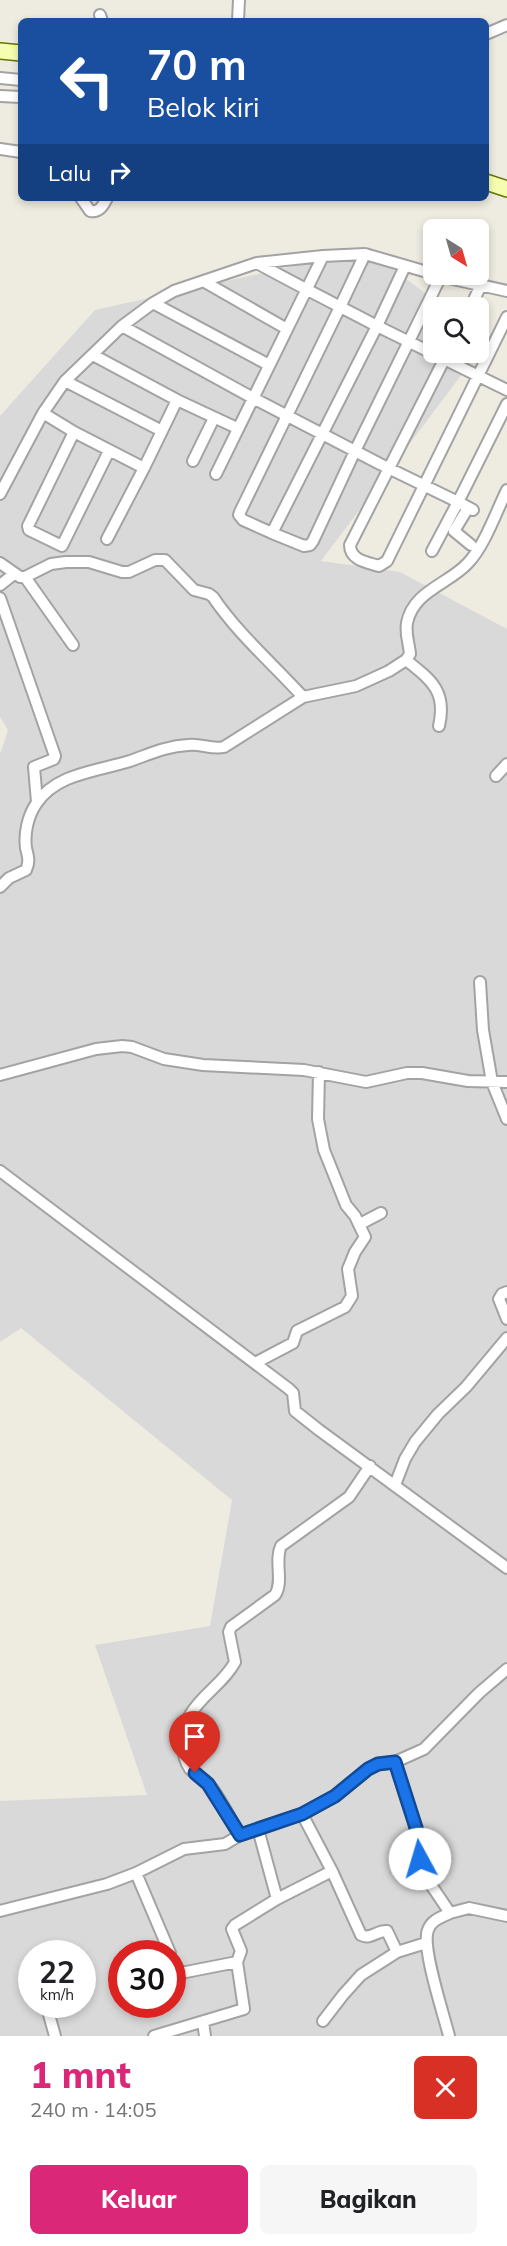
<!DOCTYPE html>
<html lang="id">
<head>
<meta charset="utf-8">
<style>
	:root { --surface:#fff; --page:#f6f6f6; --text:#202124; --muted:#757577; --accent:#db2777 }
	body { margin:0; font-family:Mulish,sans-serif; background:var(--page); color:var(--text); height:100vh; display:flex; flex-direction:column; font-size:22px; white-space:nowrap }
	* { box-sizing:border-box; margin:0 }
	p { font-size:20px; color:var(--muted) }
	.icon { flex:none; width:33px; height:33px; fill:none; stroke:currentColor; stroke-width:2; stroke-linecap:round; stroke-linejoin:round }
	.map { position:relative; height:2036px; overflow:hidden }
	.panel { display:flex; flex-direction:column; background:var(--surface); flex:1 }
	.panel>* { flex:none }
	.top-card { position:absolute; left:18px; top:18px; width:471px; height:183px; border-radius:9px; box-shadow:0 3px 9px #0003; background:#1a4fa0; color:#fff; overflow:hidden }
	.needle { width:39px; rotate:143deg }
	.fabs { position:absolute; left:423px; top:219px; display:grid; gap:12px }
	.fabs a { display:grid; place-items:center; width:66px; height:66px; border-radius:9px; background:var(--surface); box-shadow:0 3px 9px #0003; font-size:30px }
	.speed { position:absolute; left:18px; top:1940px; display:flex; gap:12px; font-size:30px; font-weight:700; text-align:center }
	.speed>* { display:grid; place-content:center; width:78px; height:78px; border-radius:50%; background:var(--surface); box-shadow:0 3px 9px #0003; line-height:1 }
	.speed small { font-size:15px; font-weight:400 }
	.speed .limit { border:9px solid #d22; background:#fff; color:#111 }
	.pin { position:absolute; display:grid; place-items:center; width:51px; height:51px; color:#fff; margin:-62px -26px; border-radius:50% 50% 50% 0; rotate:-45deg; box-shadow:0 0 6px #0007 }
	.pin .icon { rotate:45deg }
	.me { position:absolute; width:66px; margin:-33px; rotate:354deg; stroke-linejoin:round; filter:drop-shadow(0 0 4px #0008) }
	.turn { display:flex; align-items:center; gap:21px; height:126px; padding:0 30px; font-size:27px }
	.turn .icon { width:78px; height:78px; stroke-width:2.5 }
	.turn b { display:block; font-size:42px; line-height:51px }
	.then { display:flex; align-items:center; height:57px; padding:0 30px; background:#0003; gap:12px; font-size:22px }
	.round { display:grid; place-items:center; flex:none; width:63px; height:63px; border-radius:9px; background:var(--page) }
	.summary { display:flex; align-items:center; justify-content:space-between; height:102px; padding:0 30px }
	h1 { font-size:36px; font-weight:800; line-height:45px; color:var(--accent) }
	.button { display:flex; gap:12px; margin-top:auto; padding:12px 30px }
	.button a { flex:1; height:69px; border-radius:9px; background:var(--accent); color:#fff; font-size:24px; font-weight:800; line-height:69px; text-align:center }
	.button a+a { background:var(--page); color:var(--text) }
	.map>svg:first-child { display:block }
</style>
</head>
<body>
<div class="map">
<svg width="507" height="2036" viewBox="0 0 507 2036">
	<rect width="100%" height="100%" fill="#eeebe1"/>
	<path fill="#dad9d9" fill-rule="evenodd" d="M 367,250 L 444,307 L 434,308 L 434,352 L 478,353 L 321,561 L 400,572 L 507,629 L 507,2036 L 0,2036 L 0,1801 L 147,1795 L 95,1645 L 210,1626 L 232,1500 L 21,1328 L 0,1342 L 0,754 L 8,730 L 0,717 L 0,416 L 95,310 ZM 32,1953 L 82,1953 L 82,2004 L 32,2004 ZM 122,1953 L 172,1953 L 172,2004 L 122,2004 Z"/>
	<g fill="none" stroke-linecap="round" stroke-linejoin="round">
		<g stroke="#a3a3a3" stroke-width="14">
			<path id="street" d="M 100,15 L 102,21
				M 238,21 L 239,0
				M 486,34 L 507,25
				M 0,78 L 21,80
				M 0,96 L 21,97
				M 0,149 L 21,152
				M 81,198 L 90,211 C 99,213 103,206 107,198
				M 365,254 L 434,274
				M 405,266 L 377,326 L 507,390
				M 435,275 L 507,291
				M 203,281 L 287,329
				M 153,303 L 269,365
				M 470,308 L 481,285
				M 122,326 L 253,398 L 380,464 L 458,502 L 507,404
				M 448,352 L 350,545 C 350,560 366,562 379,566 L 387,561 L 507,317
				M 93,355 L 177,400 L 237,428
				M 65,381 L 162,431
				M 43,413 L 74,432 L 144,468 L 177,400
				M 74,432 L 28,526 L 29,530 L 62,546 L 109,451
				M 193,461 L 214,418
				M 216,474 L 323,256
				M 0,494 L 43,413 L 65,381 L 122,326 L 153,303 L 174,291 L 257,263 L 323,256 L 365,254 L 340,307 L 240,512 L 239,515 L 243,520 L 272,533 L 377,326 C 337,305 297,285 257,263
				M 468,508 L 454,531 L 471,545
				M 272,533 L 304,546 L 310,545 L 313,541 L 355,451 L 441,276
				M 107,539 L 144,468
				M 432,551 L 458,502 L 473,510
				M 0,563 L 20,577 L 25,577 L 51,564 L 66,562 L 89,562 L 122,572 L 129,572 L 155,560 L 165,560 L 194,590 L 209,594 L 213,597 C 238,634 273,664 303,697
				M 25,577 L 73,645
				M 0,585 L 14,574
				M 0,598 L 55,756 L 54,759 L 34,767 L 37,802
				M 406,660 C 431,680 447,691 439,726
				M 496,776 L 507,764
				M 0,887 L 9,878 L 26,870 C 30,862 28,856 26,848 C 24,833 28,816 36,804 C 56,773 99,771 130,761 C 150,754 167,746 188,745 C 200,743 211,750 224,747 L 303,697 L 356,686 L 389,671 L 406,660 L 410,654 C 409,643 405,634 407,623 C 413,591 449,584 468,563 C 485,545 496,512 507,490
				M 480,982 L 483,1030 L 492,1082 L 507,1119
				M 0,1075 L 96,1049 L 122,1046 L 132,1047 L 164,1059 L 203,1065 L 304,1070 L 366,1082 L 407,1073 L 422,1073 L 468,1081 L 507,1082
				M 0,1171 L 289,1389 L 293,1393 L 295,1411 L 319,1430 L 507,1568
				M 360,1224 L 381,1213
				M 507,1292 L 502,1294 L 499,1299 L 507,1319
				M 255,1363 L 293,1343 L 297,1331 L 345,1307 L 352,1296 L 348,1269 L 355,1252 L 365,1237 L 355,1216 L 346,1205 L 324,1150 L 318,1119 L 319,1072
				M 395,1485 L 405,1459 L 415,1442 L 438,1414 L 466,1387 L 507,1338
				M 395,1762 L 419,1837 L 419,1867 L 450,1913 C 442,1917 431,1920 428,1930 C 421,1947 444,2015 449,2036
				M 302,1814 L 332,1871 L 361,1935 C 371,1940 377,1930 387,1931 L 397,1952 L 426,1943
				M 258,1829 L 277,1899
				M 240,1835 C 230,1819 221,1798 208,1783 C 203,1778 195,1775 190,1769 C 180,1755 181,1729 190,1715 C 202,1694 224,1683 235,1662 L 229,1632 L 231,1627 L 275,1595 C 284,1582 274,1561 281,1546 L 349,1497 L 370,1466
				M 136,1873 L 170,1953
				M 0,1911 L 107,1884 L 136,1873 L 184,1849 L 225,1844 L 240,1835 L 302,1814 L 335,1796 L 368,1769 L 378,1764 L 395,1762 L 424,1749 L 479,1693 L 507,1669
				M 450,1913 L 469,1908 L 507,1916
				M 172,1961 L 179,1972 L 186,1972 L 237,1962
				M 46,2004 L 55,2036
				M 323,2021 L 343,1995 L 361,1975 L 397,1952
				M 203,2022 L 205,2036
				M 154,2036 L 244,2009 L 237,1962 L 241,1951 L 232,1929 L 235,1925 L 277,1899 L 332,1871"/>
		</g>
		<g stroke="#627600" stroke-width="18">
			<path id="secondary" d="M 0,51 L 21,53
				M 486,182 L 507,189"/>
		</g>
		<use href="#street" stroke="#fff" stroke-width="10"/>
		<use href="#secondary" stroke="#f5feb0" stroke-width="15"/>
	</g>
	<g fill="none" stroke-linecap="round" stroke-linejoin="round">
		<g stroke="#114b97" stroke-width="15">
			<path id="route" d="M 195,1773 L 208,1784 L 240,1835 L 302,1814 L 335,1796 L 368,1769 L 378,1764 L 395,1762 L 419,1837 L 420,1859"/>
		</g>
		<use href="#route" stroke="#1a73e8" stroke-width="10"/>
	</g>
</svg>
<div class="fabs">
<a><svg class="needle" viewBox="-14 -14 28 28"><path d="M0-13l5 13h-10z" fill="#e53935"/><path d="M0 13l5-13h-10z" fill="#757577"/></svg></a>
<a><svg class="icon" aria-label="search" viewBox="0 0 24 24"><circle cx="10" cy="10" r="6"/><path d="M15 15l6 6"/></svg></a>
</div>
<div class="speed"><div>22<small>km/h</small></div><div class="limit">30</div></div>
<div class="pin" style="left:195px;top:1773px;background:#d93025"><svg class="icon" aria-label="arrive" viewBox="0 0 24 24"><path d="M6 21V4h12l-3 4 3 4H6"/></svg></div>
<svg class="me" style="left:420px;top:1859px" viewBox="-20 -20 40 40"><circle r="19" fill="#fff"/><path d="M0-13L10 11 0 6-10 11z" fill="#1a73e8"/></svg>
<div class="top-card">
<div class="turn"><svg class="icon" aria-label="left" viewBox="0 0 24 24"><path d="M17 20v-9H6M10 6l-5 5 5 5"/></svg><div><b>70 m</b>Belok kiri</div></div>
<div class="then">Lalu<svg class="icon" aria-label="right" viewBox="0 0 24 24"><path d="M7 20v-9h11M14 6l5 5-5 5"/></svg></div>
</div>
</div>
<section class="panel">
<div class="summary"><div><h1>1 mnt</h1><p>240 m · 14:05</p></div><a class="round" style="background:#d93025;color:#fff"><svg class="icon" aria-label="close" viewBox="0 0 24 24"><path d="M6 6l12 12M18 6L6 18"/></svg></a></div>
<div class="button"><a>Keluar</a><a>Bagikan</a></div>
</section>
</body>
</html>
